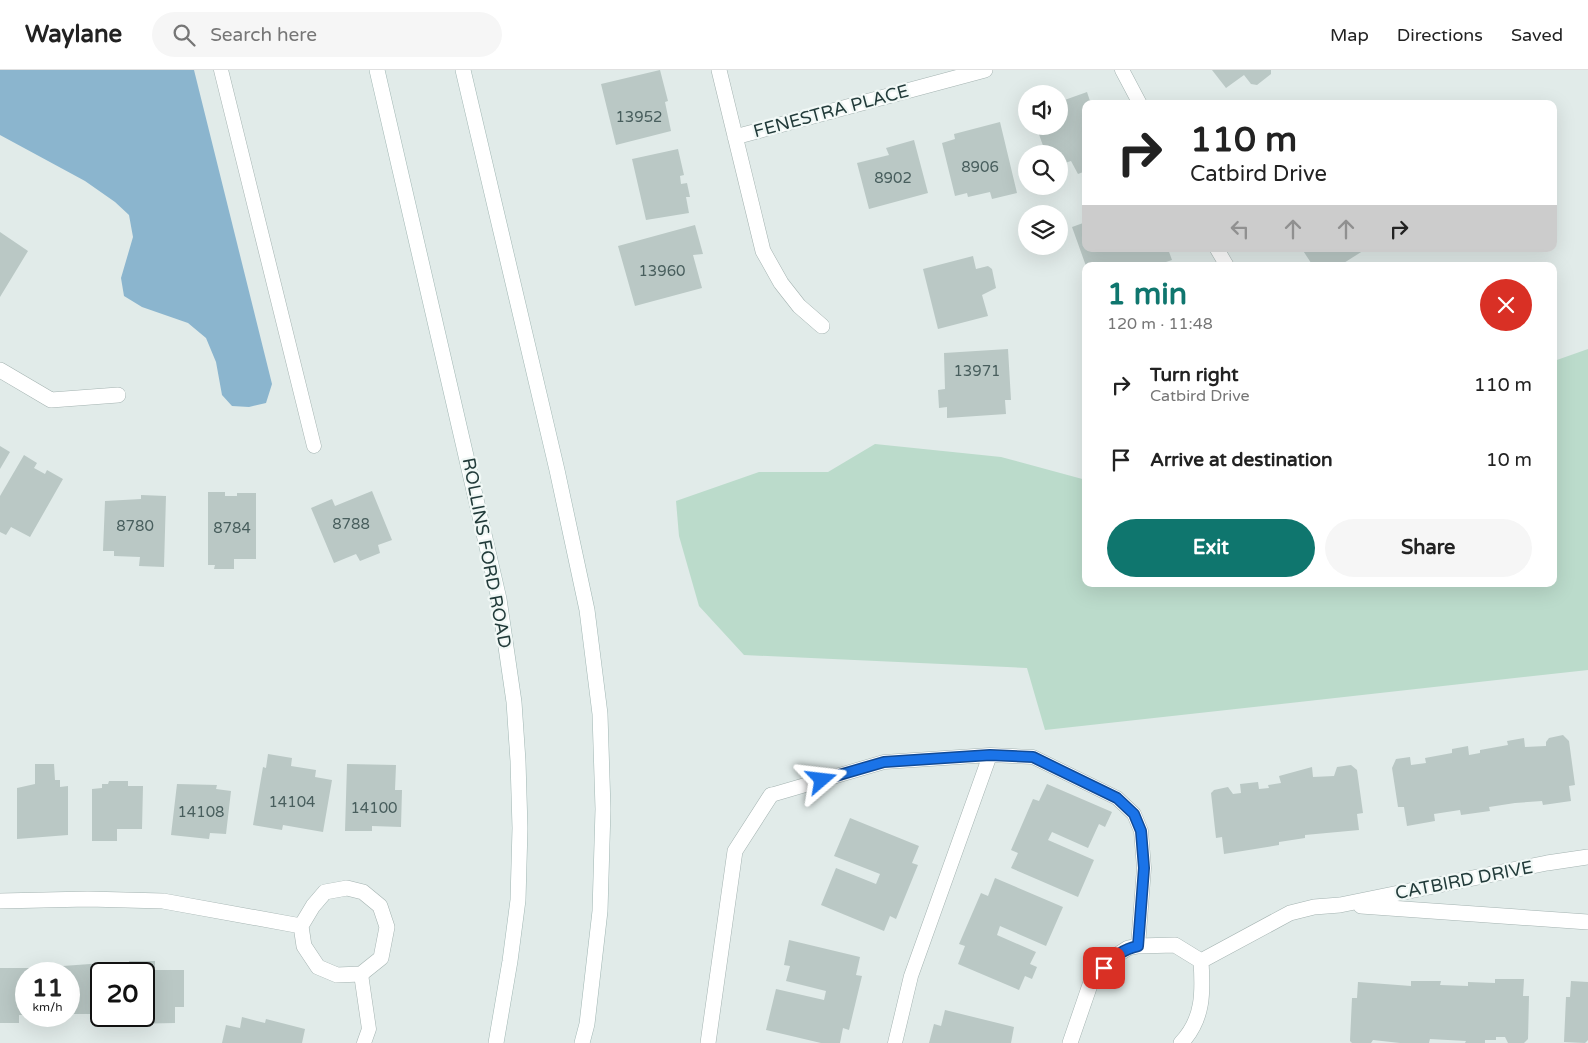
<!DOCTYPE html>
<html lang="en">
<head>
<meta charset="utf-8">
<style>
	:root { --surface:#fff; --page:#f6f6f6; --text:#222; --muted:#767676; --line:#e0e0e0; --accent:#0f766e }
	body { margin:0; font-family:"Varela Round",sans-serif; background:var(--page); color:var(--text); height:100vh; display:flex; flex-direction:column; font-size:19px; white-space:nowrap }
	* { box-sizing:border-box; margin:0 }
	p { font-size:16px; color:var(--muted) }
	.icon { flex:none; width:28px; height:28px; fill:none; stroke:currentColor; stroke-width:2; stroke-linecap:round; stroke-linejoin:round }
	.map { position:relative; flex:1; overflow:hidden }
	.drawer { position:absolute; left:1082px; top:192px; width:475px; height:325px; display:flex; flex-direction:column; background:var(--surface); border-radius:10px; box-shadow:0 5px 20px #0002 }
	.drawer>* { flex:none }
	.banner { position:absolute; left:1082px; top:30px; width:475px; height:152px; border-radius:10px; box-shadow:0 5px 20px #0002; background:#fff; color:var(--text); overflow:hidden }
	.buttons { position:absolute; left:1018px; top:15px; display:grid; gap:10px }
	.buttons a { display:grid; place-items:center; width:50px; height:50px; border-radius:50%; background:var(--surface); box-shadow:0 5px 20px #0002; font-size:25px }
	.speed { position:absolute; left:15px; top:892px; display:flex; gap:10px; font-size:25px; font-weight:700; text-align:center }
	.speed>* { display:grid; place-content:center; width:65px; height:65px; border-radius:50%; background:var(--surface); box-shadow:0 5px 20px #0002; line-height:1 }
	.speed small { font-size:12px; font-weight:400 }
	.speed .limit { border:2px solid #111; border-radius:8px; background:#fff; color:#111 }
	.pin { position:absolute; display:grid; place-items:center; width:42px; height:42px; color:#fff; margin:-21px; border-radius:10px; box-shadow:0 2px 8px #0006 }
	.me { position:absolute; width:55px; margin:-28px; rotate:73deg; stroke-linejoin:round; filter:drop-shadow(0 0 4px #0008) }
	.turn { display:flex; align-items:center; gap:18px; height:105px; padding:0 25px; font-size:22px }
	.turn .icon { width:65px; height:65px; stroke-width:2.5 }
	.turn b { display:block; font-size:35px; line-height:42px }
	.lanes { display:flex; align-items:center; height:48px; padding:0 25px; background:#0003; justify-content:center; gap:25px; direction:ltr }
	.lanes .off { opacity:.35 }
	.round { display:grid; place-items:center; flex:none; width:52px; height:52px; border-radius:26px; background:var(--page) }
	.headline { display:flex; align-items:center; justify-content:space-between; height:85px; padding:0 25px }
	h1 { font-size:30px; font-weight:700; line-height:38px; color:var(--accent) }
	.primary-button { display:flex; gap:10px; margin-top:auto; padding:10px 25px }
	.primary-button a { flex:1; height:58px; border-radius:30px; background:var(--accent); color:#fff; font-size:20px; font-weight:700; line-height:58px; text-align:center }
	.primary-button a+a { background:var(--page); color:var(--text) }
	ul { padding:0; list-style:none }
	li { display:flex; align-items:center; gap:15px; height:75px; padding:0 25px }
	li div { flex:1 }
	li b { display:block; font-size:19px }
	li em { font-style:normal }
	header { display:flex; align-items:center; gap:30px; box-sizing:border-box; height:70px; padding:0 25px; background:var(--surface); border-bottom:1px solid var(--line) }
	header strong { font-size:24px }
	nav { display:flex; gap:28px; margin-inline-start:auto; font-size:18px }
	.search { width:350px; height:45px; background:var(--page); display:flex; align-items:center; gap:12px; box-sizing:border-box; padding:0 18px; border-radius:28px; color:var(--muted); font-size:19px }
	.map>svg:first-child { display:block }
</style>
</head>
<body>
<header>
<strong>Waylane</strong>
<div class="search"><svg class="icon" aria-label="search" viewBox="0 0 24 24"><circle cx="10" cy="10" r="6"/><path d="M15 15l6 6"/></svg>Search here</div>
<nav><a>Map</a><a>Directions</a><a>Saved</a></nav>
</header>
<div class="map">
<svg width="1588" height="973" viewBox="0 0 1588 973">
	<rect width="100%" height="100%" fill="#e1ebe9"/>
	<path fill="#bbdbcb" d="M 1588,279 L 1588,600 L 1045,660 L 1027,598 L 744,585 L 699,536 L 679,466 L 676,431 L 759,402 L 828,402 L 875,374 L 1001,387 L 1086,410 L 1086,514 L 1554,514 L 1554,291 Z"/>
	<path fill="#8bb5ce" d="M 0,0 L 194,0 L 272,314 L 266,333 L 249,337 L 232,336 L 222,325 L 216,292 L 206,268 L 188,253 L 142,237 L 124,226 L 121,208 L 133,167 L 129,145 L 115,132 L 85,111 L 0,65 Z"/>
	<path fill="#bac8c5" d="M 660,0 L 668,31 L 665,32 L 671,61 L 616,75 L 601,14 Z
		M 1212,0 L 1271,0 L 1271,4 L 1257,15 L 1251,14 L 1244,5 L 1226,18 Z
		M 1087,22 L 1091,34 L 1086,34 L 1086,101 L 1078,104 L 1071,91 L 1059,95 L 1059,84 L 1046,84 L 1036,56 L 1059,56 L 1059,32 Z
		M 1000,52 L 1017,123 L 992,129 L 990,122 L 968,127 L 967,123 L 955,126 L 942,73 L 955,69 L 954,64 Z
		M 914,70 L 928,123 L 869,139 L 857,93 L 889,85 L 886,78 Z
		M 678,79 L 684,105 L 680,106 L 681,114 L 687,113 L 690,127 L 686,127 L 689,143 L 646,150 L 632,89 Z
		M 1086,152 L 1086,179 L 1168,179 L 1172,190 L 1154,196 L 1086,196 L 1072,157 Z
		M 695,155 L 703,184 L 693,185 L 702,218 L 635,236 L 618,176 Z
		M 0,162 L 28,181 L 0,227 Z
		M 1302,179 L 1366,179 L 1339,196 L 1313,196 Z
		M 973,186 L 976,199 L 988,196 L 992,199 L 996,218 L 982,225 L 988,246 L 938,259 L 923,199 Z
		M 1008,279 L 1011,330 L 1005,330 L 1006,344 L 947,348 L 947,337 L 939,338 L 938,320 L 945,319 L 944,283 Z
		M 0,376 L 10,382 L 0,399 Z
		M 24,385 L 37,393 L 34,398 L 45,404 L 47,400 L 63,409 L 30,467 L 11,457 L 6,465 L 0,462 L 0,426 Z
		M 372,421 L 392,470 L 378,475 L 380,483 L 360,491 L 356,484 L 334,493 L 311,438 L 332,429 L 335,436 Z
		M 208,422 L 225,422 L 225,426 L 237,426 L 237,423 L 256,423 L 256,489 L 234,489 L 234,499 L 214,499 L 215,495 L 208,495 Z
		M 141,425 L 166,426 L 164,497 L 139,496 L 140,487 L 114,486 L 114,481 L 103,481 L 105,431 L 141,429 Z
		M 1563,665 L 1569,671 L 1575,715 L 1569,716 L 1571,731 L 1543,735 L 1542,731 L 1515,733 L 1489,737 L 1490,741 L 1461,745 L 1460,740 L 1434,744 L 1435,751 L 1407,756 L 1404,737 L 1398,737 L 1392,698 L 1396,689 L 1410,687 L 1411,695 L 1426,693 L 1425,688 L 1452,683 L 1452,679 L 1468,676 L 1469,685 L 1480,683 L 1480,680 L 1508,675 L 1507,671 L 1524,668 L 1525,677 L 1546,676 L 1546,672 L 1549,668 Z
		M 268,684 L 292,688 L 291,696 L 316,700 L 315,707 L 332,710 L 323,762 L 283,755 L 282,760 L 253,755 L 263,697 L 266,698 Z
		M 35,694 L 54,694 L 55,710 L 60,710 L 60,717 L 68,716 L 68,765 L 17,769 L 17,718 L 35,714 Z
		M 347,694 L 396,695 L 395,720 L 402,720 L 401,757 L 372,756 L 372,761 L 345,761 Z
		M 1351,695 L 1357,700 L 1363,743 L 1357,744 L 1359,760 L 1305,765 L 1305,768 L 1279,772 L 1279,775 L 1224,784 L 1222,767 L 1216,768 L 1211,723 L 1214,720 L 1228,717 L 1233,724 L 1241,723 L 1240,714 L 1258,712 L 1259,719 L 1269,718 L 1268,715 L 1281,713 L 1279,706 L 1312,697 L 1313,707 L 1334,706 L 1337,697 Z
		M 109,711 L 128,711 L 128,716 L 143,716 L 142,759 L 117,759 L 117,771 L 92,771 L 92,719 L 102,718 L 102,714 L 108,714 Z
		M 177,714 L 217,715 L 216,719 L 231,721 L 226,764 L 210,763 L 209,769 L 171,765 Z
		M 1047,714 L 1112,742 L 1105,757 L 1099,754 L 1088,778 L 1052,762 L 1048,770 L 1094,790 L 1078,827 L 1011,798 L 1018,783 L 1011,780 L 1033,729 L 1039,731 Z
		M 850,748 L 919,776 L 912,793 L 918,795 L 896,849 L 890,846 L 884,861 L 821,835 L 836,798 L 876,814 L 880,804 L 834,786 Z
		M 995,808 L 1063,837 L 1046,876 L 1000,856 L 997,865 L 1036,882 L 1030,894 L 1037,897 L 1032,909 L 1025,906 L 1019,920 L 958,894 L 965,876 L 959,874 L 981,823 L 988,826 Z
		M 789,870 L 860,887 L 856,905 L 862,906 L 849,960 L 843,958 L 840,973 L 821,973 L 766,960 L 776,919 L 824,930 L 826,921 L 786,911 L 790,896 L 784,895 Z
		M 129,891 L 155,891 L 155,900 L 184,900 L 184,937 L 175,937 L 175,953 L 128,954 L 128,946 L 144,946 L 144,904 L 129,904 Z
		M 104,893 L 105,904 L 101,904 L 101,944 L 69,944 L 69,904 L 49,904 L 49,897 Z
		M 0,898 L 36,898 L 36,904 L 26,904 L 26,945 L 19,945 L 19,953 L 0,953 Z
		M 1495,909 L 1524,909 L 1523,926 L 1529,926 L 1528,969 L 1524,973 L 1508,973 L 1505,967 L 1496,967 L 1496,970 L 1485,970 L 1485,973 L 1465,973 L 1466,971 L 1430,969 L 1429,973 L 1400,973 L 1373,970 L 1371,973 L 1352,973 L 1350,971 L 1352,928 L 1357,928 L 1358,912 L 1411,916 L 1411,911 L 1441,911 L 1440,915 L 1468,916 L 1468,912 L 1495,913 Z
		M 1571,911 L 1588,912 L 1588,970 L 1585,973 L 1564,972 L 1566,927 L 1570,927 Z
		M 945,940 L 1014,957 L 1011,973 L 929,973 L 934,954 L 941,956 Z
		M 242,947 L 265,953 L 266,949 L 305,959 L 302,973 L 222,973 L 226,955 L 240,958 Z"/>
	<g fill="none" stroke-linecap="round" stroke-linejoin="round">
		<g stroke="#a4b3b1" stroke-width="15">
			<path id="lane" d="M 221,0 L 314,376
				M 1122,0 L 1140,34
				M 1217,179 L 1227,196
				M 771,725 L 884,692 L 990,685 L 1033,687 L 1117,728 L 1134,744 L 1141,761 L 1144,798 L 1138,876
				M 361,904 L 369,959 L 364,973
				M 895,973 L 911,906 L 990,685"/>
		</g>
		<g stroke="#a4b3b1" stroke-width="16">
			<path id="street" d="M 719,0 L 763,181 L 781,213 L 799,236 L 822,256
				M 735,67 L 985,0
				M 0,300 L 51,330 L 118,325
				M 347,818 L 363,822 L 380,836 L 387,857 L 381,888 L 361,904 L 337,905 L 318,897 L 304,876 L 301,856 L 313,836 L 325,822 Z
				M 0,831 L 88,829 L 163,831 L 301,856
				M 1361,836 L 1588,852
				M 1201,891 L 1290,843 L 1314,837 L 1340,835 L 1547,793 L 1588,787
				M 708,973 L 735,781 L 771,725
				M 1070,973 L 1091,912 L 1117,885 L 1128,878 L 1138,876 L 1175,875 L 1201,891 C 1203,921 1204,949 1181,973"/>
		</g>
		<g stroke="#a0b6b3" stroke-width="16">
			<path id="secondary" d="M 377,0 L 499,529 L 514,632 L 518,691 L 520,758 L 518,830 L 510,891 L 496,973
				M 463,0 L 557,400 L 587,540 L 600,644 L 603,739 L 600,841 L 587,954 L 582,973"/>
		</g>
		<use href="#lane" stroke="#fff" stroke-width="14"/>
		<use href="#street" stroke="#fff" stroke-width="15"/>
		<use href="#secondary" stroke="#fff" stroke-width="15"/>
	</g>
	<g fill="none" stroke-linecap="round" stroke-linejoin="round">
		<g stroke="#114b97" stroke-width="12">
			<path id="route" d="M 822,710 L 884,692 L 990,685 L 1033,687 L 1117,728 L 1134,744 L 1141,761 L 1144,798 L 1138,876 C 1123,879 1114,887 1104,898"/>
		</g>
		<use href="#route" stroke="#1a73e8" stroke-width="9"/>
	</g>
	<g text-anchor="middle" stroke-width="4.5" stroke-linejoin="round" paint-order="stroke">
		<g font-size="15" fill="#485e5d">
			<text x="639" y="52">13952</text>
			<text x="980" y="102">8906</text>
			<text x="893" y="113">8902</text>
			<text x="662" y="206">13960</text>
			<text x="977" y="306">13971</text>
			<text x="351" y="459">8788</text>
			<text x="135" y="461">8780</text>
			<text x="232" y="463">8784</text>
			<text x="292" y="737">14104</text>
			<text x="374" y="743">14100</text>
			<text x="201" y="747">14108</text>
		</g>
		<g font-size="18" fill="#223b3a" stroke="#f1f8f6">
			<text transform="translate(831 41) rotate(-15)" y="6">FENESTRA PLACE</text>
			<text transform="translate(487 483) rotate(79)" y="6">ROLLINS FORD ROAD</text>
			<text transform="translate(1464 810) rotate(-11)" y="6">CATBIRD DRIVE</text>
		</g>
	</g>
</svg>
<div class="buttons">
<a><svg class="icon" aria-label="sound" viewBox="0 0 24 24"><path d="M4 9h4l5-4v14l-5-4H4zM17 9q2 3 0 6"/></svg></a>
<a><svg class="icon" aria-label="search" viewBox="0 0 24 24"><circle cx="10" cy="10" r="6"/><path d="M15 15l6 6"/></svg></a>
<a><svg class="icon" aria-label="layers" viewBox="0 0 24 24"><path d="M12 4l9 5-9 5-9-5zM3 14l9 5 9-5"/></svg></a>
</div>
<div class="speed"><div>11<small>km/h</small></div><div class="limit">20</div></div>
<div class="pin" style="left:1104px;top:898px;background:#d93025"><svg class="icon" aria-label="arrive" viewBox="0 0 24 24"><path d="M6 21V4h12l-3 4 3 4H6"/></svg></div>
<svg class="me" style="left:822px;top:710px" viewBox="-20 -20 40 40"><path d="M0-17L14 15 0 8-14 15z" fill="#1a73e8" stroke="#fff" stroke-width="4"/></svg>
<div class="banner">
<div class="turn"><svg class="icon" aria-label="right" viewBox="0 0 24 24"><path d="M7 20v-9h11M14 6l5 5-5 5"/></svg><div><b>110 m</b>Catbird Drive</div></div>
<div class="lanes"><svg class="icon off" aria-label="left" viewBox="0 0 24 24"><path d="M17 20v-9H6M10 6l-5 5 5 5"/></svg><svg class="icon off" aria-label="ahead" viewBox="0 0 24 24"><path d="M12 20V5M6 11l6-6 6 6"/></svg><svg class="icon off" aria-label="ahead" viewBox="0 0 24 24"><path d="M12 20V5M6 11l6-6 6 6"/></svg><svg class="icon" aria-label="right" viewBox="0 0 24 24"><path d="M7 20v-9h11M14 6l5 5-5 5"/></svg></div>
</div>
<section class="drawer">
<div class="headline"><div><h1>1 min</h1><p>120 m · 11:48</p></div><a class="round" style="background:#d93025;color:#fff"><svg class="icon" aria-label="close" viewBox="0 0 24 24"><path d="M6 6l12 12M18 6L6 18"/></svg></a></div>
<ul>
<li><svg class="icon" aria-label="right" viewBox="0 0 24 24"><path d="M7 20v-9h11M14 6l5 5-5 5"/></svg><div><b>Turn right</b><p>Catbird Drive</p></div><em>110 m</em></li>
<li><svg class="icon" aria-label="arrive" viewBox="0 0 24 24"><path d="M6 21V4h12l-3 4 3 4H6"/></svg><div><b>Arrive at destination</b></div><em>10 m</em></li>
</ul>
<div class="primary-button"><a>Exit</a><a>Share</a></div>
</section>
</div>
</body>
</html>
